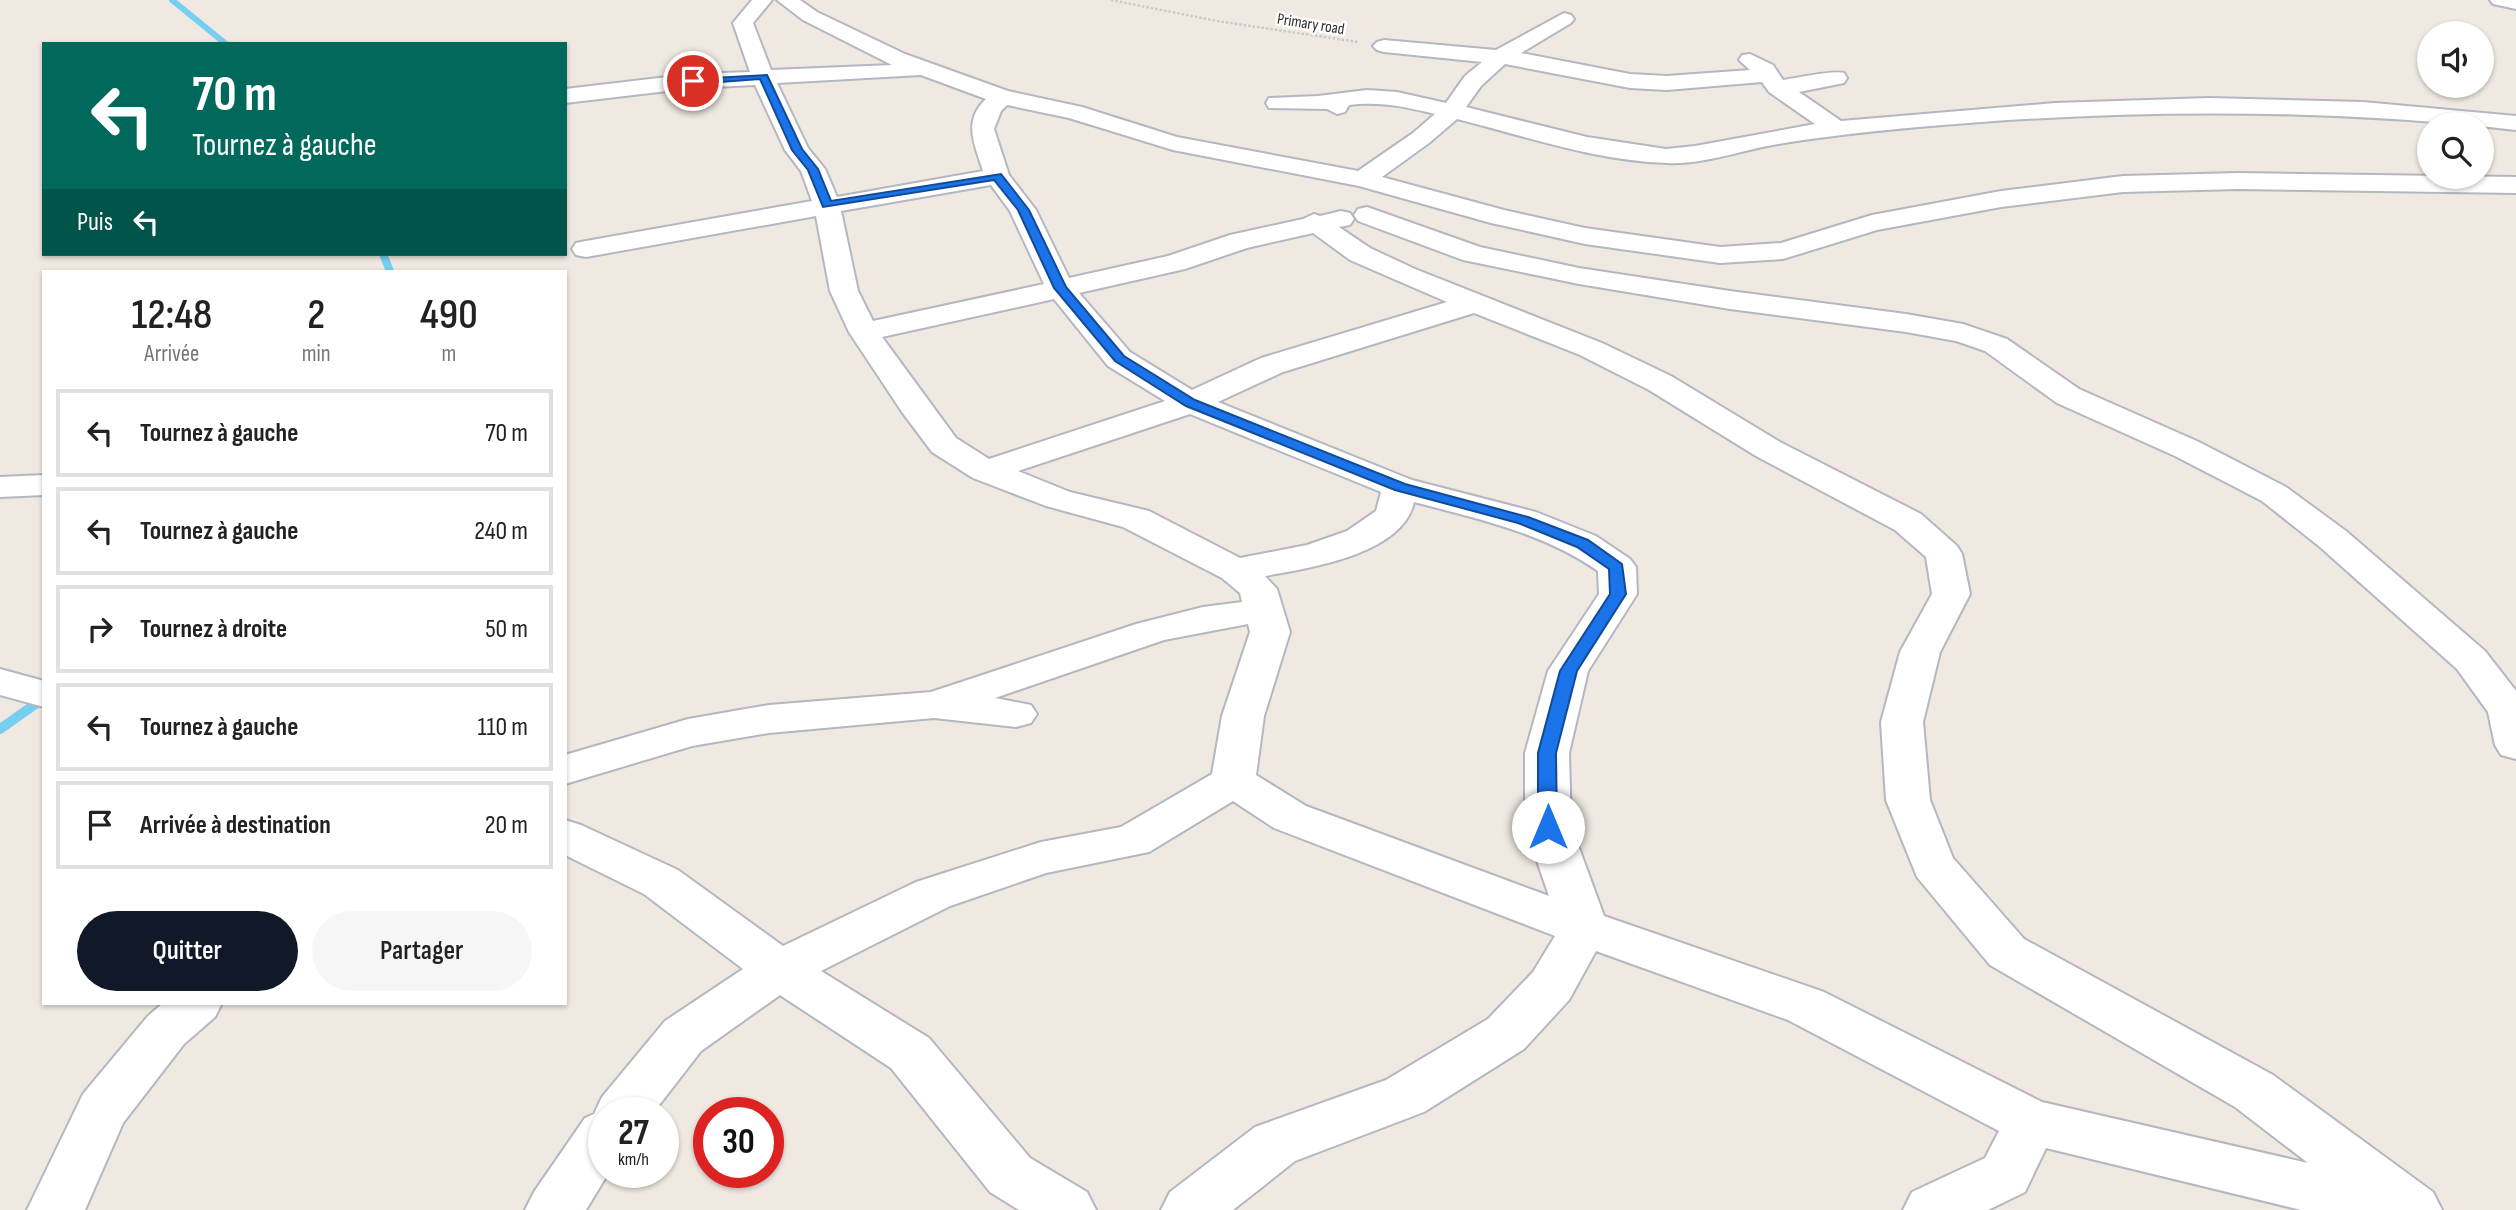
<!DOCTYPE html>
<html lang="fr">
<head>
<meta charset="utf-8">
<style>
	:root { --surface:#fff; --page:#f6f6f6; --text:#222; --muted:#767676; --line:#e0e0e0; --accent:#111827 }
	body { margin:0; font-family:"Sofia Sans Condensed",sans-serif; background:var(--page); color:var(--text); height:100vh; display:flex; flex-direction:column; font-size:26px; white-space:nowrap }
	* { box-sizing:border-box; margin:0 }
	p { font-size:23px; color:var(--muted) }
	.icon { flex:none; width:38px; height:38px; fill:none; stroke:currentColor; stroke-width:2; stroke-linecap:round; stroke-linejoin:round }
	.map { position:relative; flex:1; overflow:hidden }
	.details { position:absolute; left:42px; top:270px; width:525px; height:735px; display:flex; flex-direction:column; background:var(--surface); border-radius:0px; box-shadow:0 2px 5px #0004 }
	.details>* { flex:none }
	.guide { position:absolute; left:42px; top:42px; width:525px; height:214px; border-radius:0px; box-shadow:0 2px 5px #0004; background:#00695c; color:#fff; overflow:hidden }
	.fabs { position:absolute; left:2417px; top:21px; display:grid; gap:14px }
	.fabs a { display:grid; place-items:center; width:77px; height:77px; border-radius:50%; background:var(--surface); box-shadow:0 2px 5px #0004; font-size:35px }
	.speed { position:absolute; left:588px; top:1097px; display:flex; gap:14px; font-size:35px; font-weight:700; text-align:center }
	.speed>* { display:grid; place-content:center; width:91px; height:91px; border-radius:50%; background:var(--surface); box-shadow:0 2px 5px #0004; line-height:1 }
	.speed small { font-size:18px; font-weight:400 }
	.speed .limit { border:10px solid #d22; background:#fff; color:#111 }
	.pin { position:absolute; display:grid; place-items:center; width:60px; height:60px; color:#fff; margin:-30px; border:4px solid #fff; border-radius:50%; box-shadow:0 2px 7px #0007 }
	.me { position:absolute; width:77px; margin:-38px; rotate:0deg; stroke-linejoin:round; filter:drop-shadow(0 0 5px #0008) }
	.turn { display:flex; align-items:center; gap:24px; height:147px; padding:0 35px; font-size:32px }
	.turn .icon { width:91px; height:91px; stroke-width:2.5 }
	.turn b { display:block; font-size:49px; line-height:60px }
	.then { display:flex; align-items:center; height:66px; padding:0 35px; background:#0003; gap:14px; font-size:26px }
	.eta { display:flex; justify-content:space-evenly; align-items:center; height:119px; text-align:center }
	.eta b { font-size:42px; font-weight:600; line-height:49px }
	.cta { display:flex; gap:14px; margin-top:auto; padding:14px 35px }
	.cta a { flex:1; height:80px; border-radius:42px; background:var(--accent); color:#fff; font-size:28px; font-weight:600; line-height:80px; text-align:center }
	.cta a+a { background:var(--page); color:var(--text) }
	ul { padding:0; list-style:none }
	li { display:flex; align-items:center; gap:21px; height:88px; margin:0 14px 10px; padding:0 21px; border:4px solid var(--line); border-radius:0px }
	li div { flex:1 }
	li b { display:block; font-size:26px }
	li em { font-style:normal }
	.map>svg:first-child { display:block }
</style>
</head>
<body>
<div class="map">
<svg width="2516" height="1210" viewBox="0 0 2516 1210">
	<rect width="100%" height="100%" fill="#efe9e1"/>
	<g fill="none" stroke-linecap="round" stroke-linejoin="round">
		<path stroke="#75cff0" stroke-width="6" d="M 172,0 L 226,44"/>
		<path stroke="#75cff0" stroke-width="8" d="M 383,254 L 390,271"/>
		<path stroke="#75cff0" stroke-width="10" d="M 0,729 L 37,703"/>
		<g stroke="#b4b7c1" stroke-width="4">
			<path id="minor" d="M 752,0 L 772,0 L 753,23 L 771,70 L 892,65 L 803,20 L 777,0 L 800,0 L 817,12 L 905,54 L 1008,91 L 1082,107 L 1177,137 L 1358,171 L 1413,133 L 1435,114 C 1407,107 1378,101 1349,105 L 1345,112 L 1337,114 L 1327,109 L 1269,108 L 1266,103 L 1269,98 L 1318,96 L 1367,90 L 1397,92 L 1446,103 L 1465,76 L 1482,62 L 1384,52 L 1377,50 L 1373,46 L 1377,42 L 1384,40 L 1496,50 L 1564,13 L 1571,15 L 1574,19 L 1571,23 L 1521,53 L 1630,74 L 1667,76 L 1750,70 L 1739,60 L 1742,55 L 1750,54 L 1773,65 L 1783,80 C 1799,78 1831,70 1844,73 L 1847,78 L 1844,83 L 1799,92 L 1841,121 L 2055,103 L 2209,98 L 2363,102 L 2516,116 L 2516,130 C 2340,110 2161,109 1981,122 C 1913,127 1845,133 1778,144 C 1742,150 1703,165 1667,163 C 1595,161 1525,136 1457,119 L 1429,143 L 1382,177 L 1504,210 L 1585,228 L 1720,247 L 1781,243 L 1872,215 L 2001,191 L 2123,176 L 2238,173 L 2516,177 L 2516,193 L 2238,189 L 2123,192 L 2001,207 L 1877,230 L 1783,259 L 1720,263 L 1585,244 L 1491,223 L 1359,186 L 1173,150 L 1069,118 L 1007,105 L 1001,111 L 994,129 L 1009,175 L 1036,210 L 1069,278 L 1168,256 L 1230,235 L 1303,219 L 1314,214 L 1320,216 L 1341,211 L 1350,213 L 1354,219 L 1350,225 L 1339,227 L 1370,248 L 1415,269 L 1602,343 L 1671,376 L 1780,442 L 1921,514 L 1957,546 L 1962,554 L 1970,594 L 1940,652 L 1923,722 L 1930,800 L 1953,858 L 2024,939 L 2273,1075 L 2433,1192 L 2442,1210 L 2301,1210 L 2046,1148 L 2025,1192 L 1988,1210 L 1903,1210 L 1912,1192 L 1985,1158 L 1999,1131 L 1788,1020 L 1596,951 L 1569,1000 L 1524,1049 L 1424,1112 L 1295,1161 L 1233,1210 L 1161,1210 L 1170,1192 L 1255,1127 L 1386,1080 L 1488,1019 L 1533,972 L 1555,936 L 1274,828 L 1233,801 L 1149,852 L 1046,873 L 950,906 L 821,971 L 929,1038 L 1030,1158 L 1087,1192 L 1096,1210 L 1019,1210 L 990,1192 L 891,1068 L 780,995 L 701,1051 L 653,1113 L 604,1113 L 604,1172 L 609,1172 L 586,1210 L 525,1210 L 534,1192 L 585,1118 L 594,1114 L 602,1097 L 665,1021 L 743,969 L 644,894 L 565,855 L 565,820 L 581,825 L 678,870 L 783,946 L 916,882 L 1041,842 L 1121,827 L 1212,774 L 1222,716 L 1250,632 L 1248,624 L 1164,640 L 995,698 L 1031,705 L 1037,714 L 1031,723 L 1016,727 L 934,718 L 769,733 L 692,746 L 565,784 L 565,755 L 688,719 L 769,705 L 931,692 L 1136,624 L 1203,607 L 1242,602 L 1240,593 L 1222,578 L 1123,527 L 1046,506 L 973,478 L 932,452 L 902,412 L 849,332 L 830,291 L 816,216 L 586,257 L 576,255 L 572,249 L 576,243 L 586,241 L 812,201 L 801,171 L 785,150 L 755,85 L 693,88 L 565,103 L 565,89 L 693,74 L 750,72 L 733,23 ZM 1505,64 L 1630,88 L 1667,90 L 1762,82 L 1769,92 L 1815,124 L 1695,146 L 1666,149 L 1587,137 L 1466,107 L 1481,86 ZM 921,75 L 986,99 C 962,121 975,145 983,171 L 837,197 L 825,169 L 808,148 L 777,83 ZM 991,185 L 1010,211 L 1044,284 L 873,321 L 858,291 L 841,211 ZM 1313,233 L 1350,260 L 1447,302 L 1261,358 L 1192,390 L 1130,352 L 1079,293 L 1185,269 L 1247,248 ZM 1054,299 L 1108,366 L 1165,401 L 989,459 L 956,438 L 882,337 ZM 1474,313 L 1580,355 L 1649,390 L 1756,456 L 1895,530 L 1926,557 L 1932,594 L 1900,652 L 1881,722 L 1886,800 L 1917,877 L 1990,965 L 2235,1107 L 2308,1163 L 2042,1102 L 1824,992 L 1604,916 L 1571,826 L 1569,753 L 1588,671 L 1637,594 L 1636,567 L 1630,559 L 1596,536 L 1536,512 L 1412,480 L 1218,402 L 1283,372 ZM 1190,414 L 1381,492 L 1376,511 L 1347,531 L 1307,545 L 1240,558 L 1149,511 L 1070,492 L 1018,471 ZM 1414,502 C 1479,519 1543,533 1598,571 L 1599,594 L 1548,671 L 1525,753 L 1525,826 L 1549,896 L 1306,806 L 1256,775 L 1264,716 L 1290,632 L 1277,589 L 1265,576 C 1310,568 1403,554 1414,502 Z
				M 2490,0 L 2516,0 L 2516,9 L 2493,4 Z
				M 1367,207 L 1480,247 L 1579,268 L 1730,291 L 1906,314 L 1963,324 L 2007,339 L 2079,389 L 2199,442 L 2286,487 L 2346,531 L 2485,651 L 2516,691 L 2516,759 L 2501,755 L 2495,745 L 2488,712 L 2457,669 L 2320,547 L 2262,501 L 2175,456 L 2057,403 L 1985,351 L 1956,341 L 1906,332 L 1730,309 L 1579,284 L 1463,260 L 1358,221 L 1354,215 L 1358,209 Z
				M 44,475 L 44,495 L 0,497 L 0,477 Z
				M 0,669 L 44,681 L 44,707 L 0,695 Z
				M 163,1003 L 222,1003 L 215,1017 L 184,1044 L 123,1123 L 85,1210 L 27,1210 L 83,1094 L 148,1016 Z"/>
		</g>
		<path stroke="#c9c9c9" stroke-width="2.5" stroke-dasharray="2.5 2" stroke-linecap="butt" d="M 1111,0 L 1217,21 L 1358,42"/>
		<use href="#minor" fill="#fff" fill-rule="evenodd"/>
	</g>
	<path fill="#1a73e8" stroke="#114b97" stroke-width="2" d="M 767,75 L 802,149 L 818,169 L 831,201 L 1001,174 L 1029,210 L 1066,287 L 1124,356 L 1195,400 L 1405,484 L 1528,517 L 1588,540 L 1622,564 L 1626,594 L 1577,671 L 1556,753 L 1557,827 L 1554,831 L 1541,831 L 1538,827 L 1538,753 L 1560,671 L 1610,594 L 1609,569 L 1577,547 L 1518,523 L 1395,490 L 1186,406 L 1115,361 L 1054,288 L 1018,210 L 994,180 L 823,207 L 808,170 L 792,150 L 760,79 L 693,84 L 688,81 L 693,79 Z"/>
	<g text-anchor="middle" stroke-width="5" stroke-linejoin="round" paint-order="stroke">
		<g font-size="16" fill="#2e2e2e" stroke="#fff">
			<text transform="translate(1311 23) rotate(9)" y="6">Primary road</text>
		</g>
	</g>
</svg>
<div class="fabs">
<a><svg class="icon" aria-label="sound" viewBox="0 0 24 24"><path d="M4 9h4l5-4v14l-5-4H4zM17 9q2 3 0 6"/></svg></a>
<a><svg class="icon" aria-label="search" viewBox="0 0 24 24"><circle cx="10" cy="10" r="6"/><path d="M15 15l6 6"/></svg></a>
</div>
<div class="speed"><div>27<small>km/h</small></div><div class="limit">30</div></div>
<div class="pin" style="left:693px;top:81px;background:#d93025"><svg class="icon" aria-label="arrive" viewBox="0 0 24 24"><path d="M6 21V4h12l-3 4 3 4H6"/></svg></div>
<svg class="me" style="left:1548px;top:827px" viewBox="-20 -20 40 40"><circle r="19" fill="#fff"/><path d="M0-13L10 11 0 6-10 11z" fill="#1a73e8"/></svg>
<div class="guide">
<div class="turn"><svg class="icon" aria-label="left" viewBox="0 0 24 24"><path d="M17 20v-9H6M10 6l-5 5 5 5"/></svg><div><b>70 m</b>Tournez à gauche</div></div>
<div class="then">Puis<svg class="icon" aria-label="left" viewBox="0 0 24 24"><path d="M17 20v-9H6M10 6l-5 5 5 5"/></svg></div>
</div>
<section class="details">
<div class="eta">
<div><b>12:48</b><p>Arrivée</p></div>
<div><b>2</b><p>min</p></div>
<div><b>490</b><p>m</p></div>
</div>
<ul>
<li><svg class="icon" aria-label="left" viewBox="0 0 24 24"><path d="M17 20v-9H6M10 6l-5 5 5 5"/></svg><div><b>Tournez à gauche</b></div><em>70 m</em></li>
<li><svg class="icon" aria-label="left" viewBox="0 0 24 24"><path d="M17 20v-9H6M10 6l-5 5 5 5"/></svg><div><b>Tournez à gauche</b></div><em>240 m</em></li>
<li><svg class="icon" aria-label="right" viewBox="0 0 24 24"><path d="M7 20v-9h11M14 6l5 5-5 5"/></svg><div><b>Tournez à droite</b></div><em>50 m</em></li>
<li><svg class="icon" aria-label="left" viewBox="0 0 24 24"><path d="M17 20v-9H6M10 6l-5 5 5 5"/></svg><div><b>Tournez à gauche</b></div><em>110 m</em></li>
<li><svg class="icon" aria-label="arrive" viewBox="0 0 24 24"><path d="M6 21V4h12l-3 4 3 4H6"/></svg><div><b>Arrivée à destination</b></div><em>20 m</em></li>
</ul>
<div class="cta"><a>Quitter</a><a>Partager</a></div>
</section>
</div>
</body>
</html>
